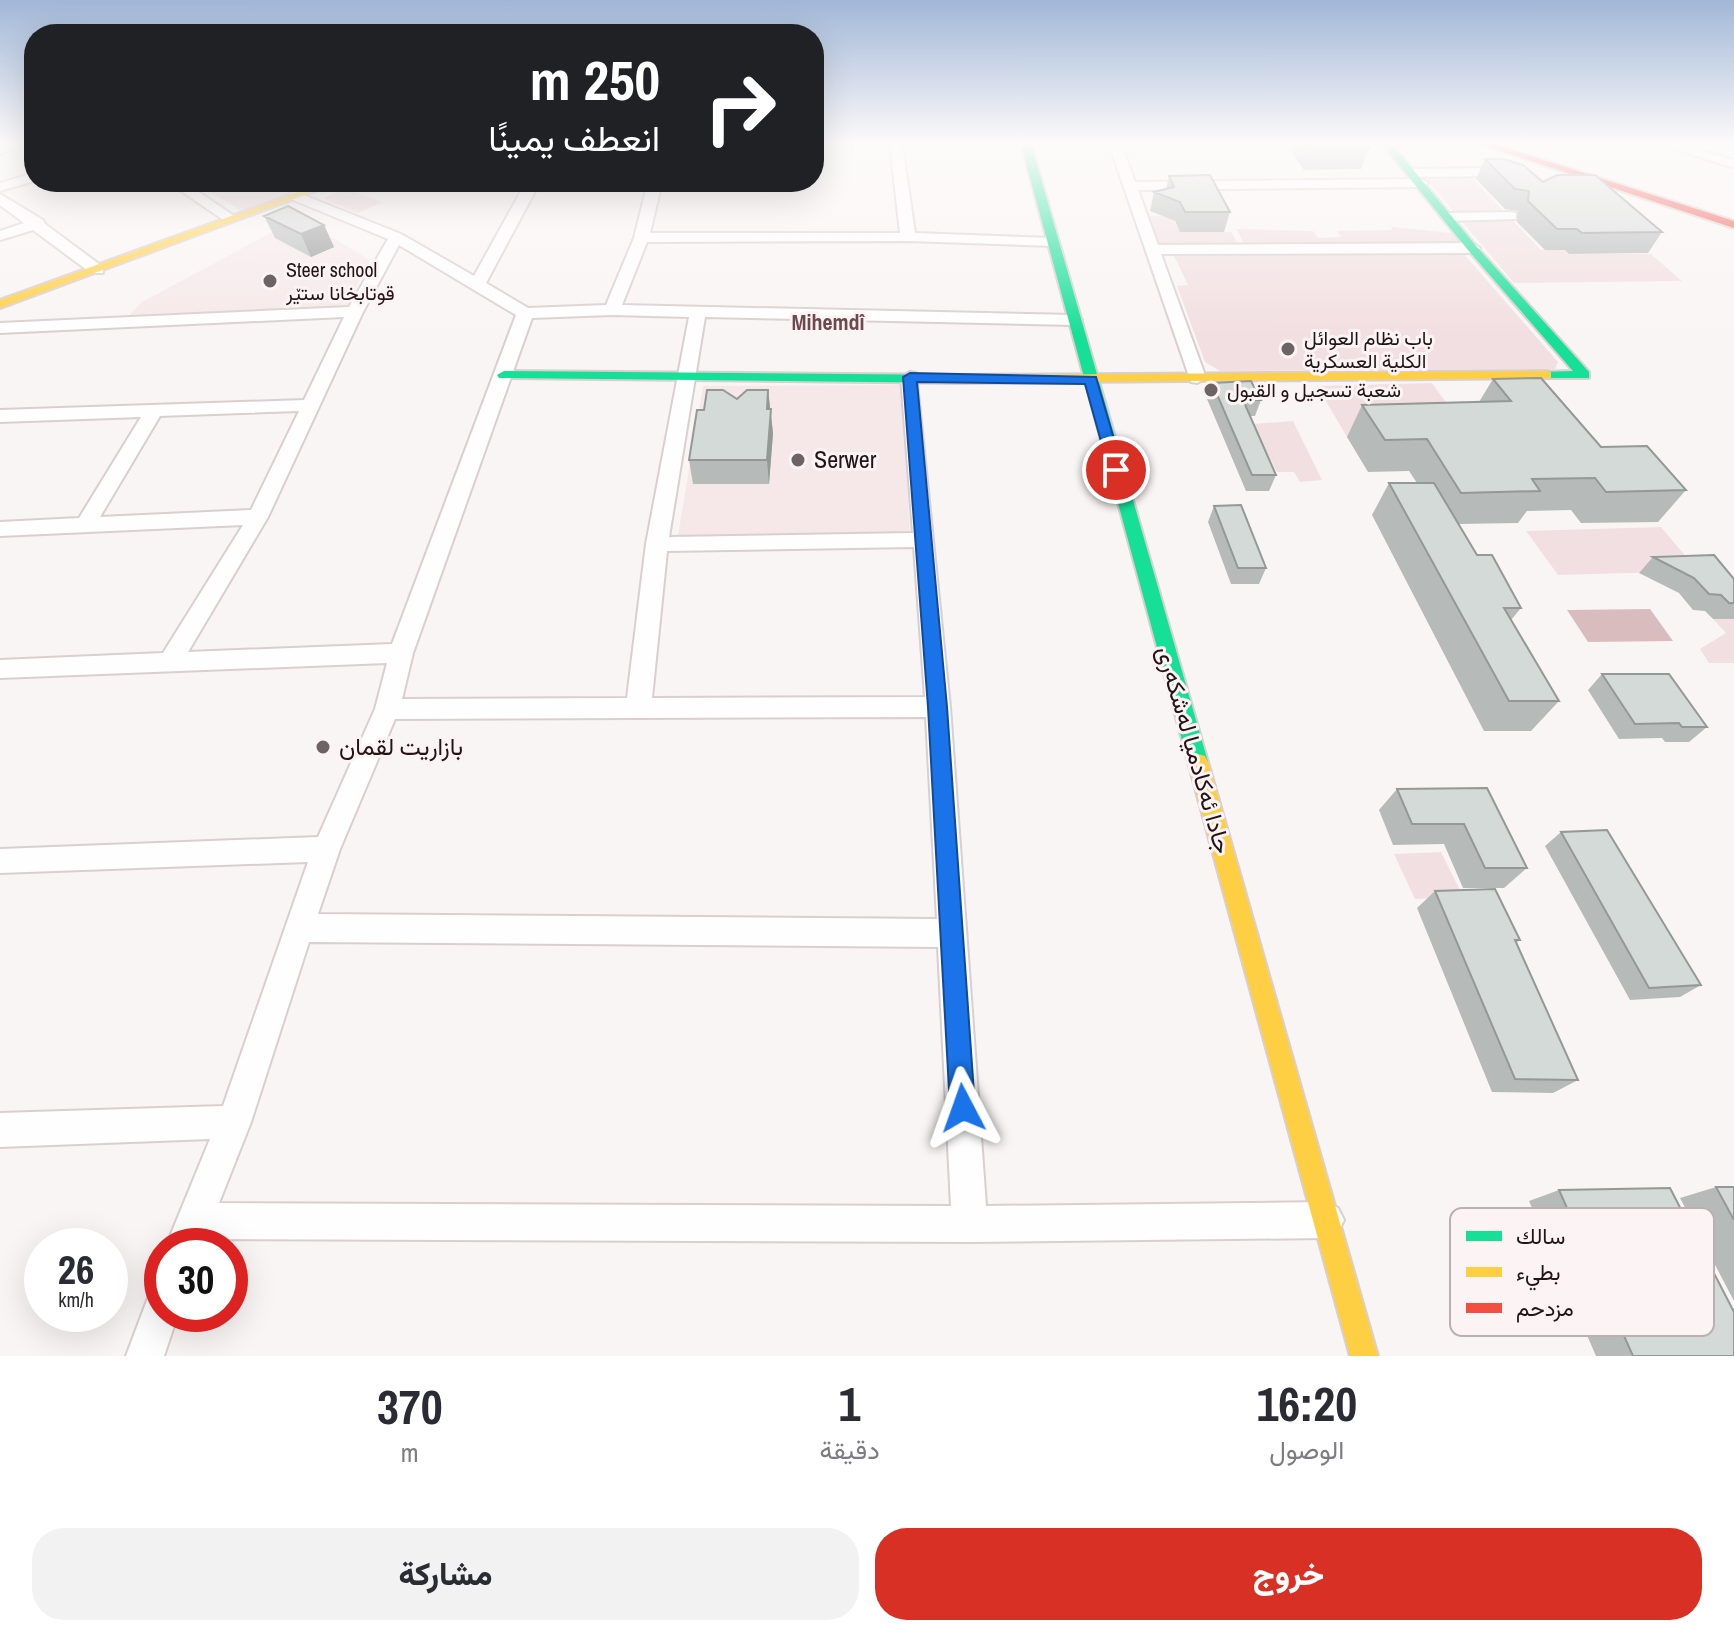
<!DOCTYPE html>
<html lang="ar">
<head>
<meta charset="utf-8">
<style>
	:root { --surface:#fff; --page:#f2f2f3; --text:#2b2b33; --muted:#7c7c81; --accent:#d93025 }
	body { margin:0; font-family:"Archivo Narrow",Vazirmatn,sans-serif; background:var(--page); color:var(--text); direction:rtl; height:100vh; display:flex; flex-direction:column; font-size:30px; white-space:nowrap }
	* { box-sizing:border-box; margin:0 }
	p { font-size:26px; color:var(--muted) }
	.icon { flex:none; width:44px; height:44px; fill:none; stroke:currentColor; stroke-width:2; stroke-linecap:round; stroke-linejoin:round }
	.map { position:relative; height:1356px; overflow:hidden; direction:ltr }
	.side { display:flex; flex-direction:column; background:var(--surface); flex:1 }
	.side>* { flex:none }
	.guide { position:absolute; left:24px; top:24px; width:800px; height:168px; border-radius:32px; box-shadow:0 8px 32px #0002; direction:rtl; background:#202124; color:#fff; overflow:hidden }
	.speed { position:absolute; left:24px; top:1228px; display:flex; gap:16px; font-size:40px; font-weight:700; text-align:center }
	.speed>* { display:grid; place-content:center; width:104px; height:104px; border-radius:50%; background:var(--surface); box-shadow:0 8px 32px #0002; line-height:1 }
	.speed small { font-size:20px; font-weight:400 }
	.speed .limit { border:12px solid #d22; background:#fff; color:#111 }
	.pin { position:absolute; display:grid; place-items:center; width:68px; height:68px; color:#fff; margin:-34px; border:4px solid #fff; border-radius:50%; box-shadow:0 2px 8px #0007 }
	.me { position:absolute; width:88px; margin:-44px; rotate:356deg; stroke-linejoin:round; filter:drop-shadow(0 0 6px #0008) }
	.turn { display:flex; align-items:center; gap:28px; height:168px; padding:0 32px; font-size:36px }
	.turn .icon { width:104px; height:104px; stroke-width:2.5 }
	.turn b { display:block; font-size:56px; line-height:68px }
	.eta { display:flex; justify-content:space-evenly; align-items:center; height:136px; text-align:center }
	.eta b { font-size:48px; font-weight:800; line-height:56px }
	.button { display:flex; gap:16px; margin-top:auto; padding:16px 32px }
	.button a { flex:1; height:92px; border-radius:32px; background:var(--accent); color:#fff; font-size:32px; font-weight:800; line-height:92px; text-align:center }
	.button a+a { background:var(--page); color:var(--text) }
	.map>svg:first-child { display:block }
</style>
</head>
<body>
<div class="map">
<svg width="1734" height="1356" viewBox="0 0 1734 1356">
	<rect width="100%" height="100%" fill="#faf5f5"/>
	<path fill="#f6e8e9" d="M 299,218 L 370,260 L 346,308 L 128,317 L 142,302 Z
		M 902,385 L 910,534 L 678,535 L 703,386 Z"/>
	<path fill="#f2dfe1" d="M 1470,176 L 1541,250 L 1565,250 L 1569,254 L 1651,254 L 1682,281 L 1514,283 L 1427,180 L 1430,177 Z
		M 194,182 L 331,182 L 245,213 Z
		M 346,189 L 382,202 L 358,213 L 323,198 Z
		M 1149,216 C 1165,216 1173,215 1180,232 L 1231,232 L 1239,245 L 1160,245 Z
		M 1391,227 L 1452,233 L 1461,244 L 1245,245 L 1236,229 L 1313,231 L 1318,238 L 1341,237 L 1337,231 L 1392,230 Z
		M 1463,253 L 1558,362 L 1555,369 L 1220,371 L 1205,362 L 1177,286 L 1188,285 L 1174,256 Z
		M 1432,383 L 1466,430 L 1462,434 L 1347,437 L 1317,386 Z
		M 1293,421 L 1322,480 L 1300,482 L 1294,472 L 1277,472 L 1253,424 Z
		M 1661,527 L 1698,571 L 1558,575 L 1526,531 Z
		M 1713,619 L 1734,619 L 1734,663 L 1709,663 L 1700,649 L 1726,633 Z
		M 1441,852 L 1463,896 L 1415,899 L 1394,854 Z"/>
	<path fill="#d8bcbe" d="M 1650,609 L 1673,641 L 1588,642 L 1567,610 Z"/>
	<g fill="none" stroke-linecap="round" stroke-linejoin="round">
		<g stroke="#d9cfcf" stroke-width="4">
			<path id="street" d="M 8,144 L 27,144 L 0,154 L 0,146 Z
				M 890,144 L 902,144 L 915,233 L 1052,238 L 1059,242 L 1052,246 L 908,241 L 647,242 L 622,305 L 1074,315 L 1082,320 L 1074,325 L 705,317 L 669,537 L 913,533 L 901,377 L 910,372 L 916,373 L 950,707 L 986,1206 L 1326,1202 L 1338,1208 L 1344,1220 L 1338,1232 L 1326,1238 L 970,1242 L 205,1239 L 202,1246 L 166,1246 L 210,1139 L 0,1147 L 0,1113 L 223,1106 L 308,862 L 0,873 L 0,849 L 318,837 L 375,709 L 387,663 L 0,678 L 0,660 L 163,653 L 243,525 L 0,536 L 0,522 L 79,518 L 141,417 L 0,422 L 0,410 L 304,400 L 344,317 L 0,333 L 0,323 L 349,307 L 388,239 L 291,199 L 291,193 L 296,192 L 401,234 L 474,276 L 526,182 L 540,182 L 486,283 L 528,308 L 606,305 L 634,238 L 648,182 L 662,182 L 650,233 L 900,233 ZM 399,245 L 516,315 L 392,644 L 188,652 L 268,517 L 363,312 ZM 612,315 L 689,317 L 646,544 L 627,698 L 402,699 L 413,653 L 532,318 ZM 299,411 L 251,510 L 100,517 L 160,416 ZM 914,547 L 925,697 L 652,698 L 667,551 ZM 926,717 L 937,919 L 318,914 L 340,849 L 395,719 ZM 309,942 L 938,947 L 951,1206 L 219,1203 L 251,1122 Z
				M 1109,144 L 1121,144 L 1135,182 L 1421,179 L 1428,183 L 1421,187 L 1138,190 L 1158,245 L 1472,243 L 1480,248 L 1472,253 L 1161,254 L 1206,378 L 1197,383 L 1191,382 Z
				M 1660,144 L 1679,144 L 1734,160 L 1734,168 Z
				M 1494,168 L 1517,176 L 1510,180 L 1494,176 L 1413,177 L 1406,173 L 1413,169 Z
				M 34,173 L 34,181 L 0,191 L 0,183 Z
				M 168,182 L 184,182 L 237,218 L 235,221 L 225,221 Z
				M 0,194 L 43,220 L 45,224 L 103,267 L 103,273 L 91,273 L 33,230 L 0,240 L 0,231 L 24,223 L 0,205 Z
				M 1511,212 L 1516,213 L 1516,219 L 1448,221 L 1441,217 L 1448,213 Z
				M 162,1289 L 162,1314 L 178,1314 L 164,1356 L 126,1356 L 149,1295 Z"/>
		</g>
		<g stroke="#d9cfcf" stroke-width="4">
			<path id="fast" d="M 1021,144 L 1031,144 L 1208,762 L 1205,768 L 1198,770 L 1191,768 L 1188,762 Z
				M 1382,144 L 1392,144 L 1476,246 L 1589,372 L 1589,378 L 1541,378 L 1541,372 L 1573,371 L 1468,250 Z
				M 504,371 L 962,375 L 969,379 L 962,383 L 499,378 L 497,375 Z"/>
		</g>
		<g stroke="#d9cfcf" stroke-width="4">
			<path id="slow" d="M 325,182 L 340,182 L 0,308 L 0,300 Z
				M 1546,371 L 1551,372 L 1551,378 L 962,383 L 955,379 L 962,375 Z
				M 1198,754 L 1205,756 L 1208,762 L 1378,1356 L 1350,1356 L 1188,762 L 1191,756 Z"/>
		</g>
		<g stroke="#d9cfcf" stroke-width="4">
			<path id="jam" d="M 1480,144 L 1494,144 L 1734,221 L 1734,228 Z"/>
		</g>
		<use href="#street" fill="#fefefe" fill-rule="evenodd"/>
		<use href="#fast" fill="#16e098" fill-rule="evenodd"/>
		<use href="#slow" fill="#ffcf43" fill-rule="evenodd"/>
		<use href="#jam" fill="#f24e42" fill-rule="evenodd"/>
	</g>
	<path fill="#b6bbba" d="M 1293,144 L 1366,144 L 1369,148 L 1361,169 L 1304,170 L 1291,151 Z
		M 1485,159 L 1543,182 L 1662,232 L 1648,253 L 1569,254 L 1565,250 L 1545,250 L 1517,222 L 1518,211 L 1505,209 L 1476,179 Z
		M 1169,176 L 1230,212 L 1224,232 L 1180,232 L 1175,221 L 1150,211 L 1154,192 L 1166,189 Z
		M 264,216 L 324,225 L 334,247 L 311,257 L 275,238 Z
		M 1493,379 L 1601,447 L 1686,490 L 1658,522 L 1581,523 L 1571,510 L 1527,511 L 1518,523 L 1459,524 L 1477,555 L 1521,608 L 1511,620 L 1559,701 L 1531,731 L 1484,731 L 1372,515 L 1389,483 L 1417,483 L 1409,471 L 1368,472 L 1347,437 L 1362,405 L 1479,402 Z
		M 1212,383 L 1261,400 L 1255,416 L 1250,416 L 1276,475 L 1269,491 L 1246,491 L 1207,399 Z
		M 768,390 L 773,433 L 769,484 L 693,484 L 689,460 L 704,410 Z
		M 1214,506 L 1266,568 L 1259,584 L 1231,584 L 1208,522 Z
		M 1653,557 L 1734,579 L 1734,619 L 1713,619 L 1705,611 L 1693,610 L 1679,593 L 1639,573 Z
		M 1602,674 L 1707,727 L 1689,742 L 1665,742 L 1662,738 L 1619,739 L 1588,690 Z
		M 1487,788 L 1527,868 L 1504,888 L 1463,888 L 1444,844 L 1393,845 L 1379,810 L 1397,789 Z
		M 1561,832 L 1701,985 L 1680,997 L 1630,1000 L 1545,846 Z
		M 1435,891 L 1520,940 L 1516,943 L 1578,1080 L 1553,1093 L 1492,1092 L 1417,908 Z
		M 1716,1187 L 1734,1187 L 1734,1301 L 1680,1198 Z
		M 1559,1190 L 1734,1356 L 1596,1356 L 1529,1201 Z"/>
	<path fill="#949997" d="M 324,225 L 334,247 L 311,257 L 301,234 Z
		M 768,390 L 773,433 L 769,484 L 767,460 L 767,409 Z"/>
	<path fill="#d4dad8" stroke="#949997" stroke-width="2" d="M 1308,144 L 1366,144 L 1369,148 L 1311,148 Z
		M 1485,159 L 1503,159 L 1523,165 L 1543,182 L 1557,175 L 1595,175 L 1662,232 L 1582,233 L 1577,229 L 1557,229 L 1528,201 L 1529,191 L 1515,189 Z
		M 1210,175 L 1230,212 L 1185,212 L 1180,202 L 1154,192 L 1174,187 L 1169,176 Z
		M 288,206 L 324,225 L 301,234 L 264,216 Z
		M 1541,378 L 1601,447 L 1647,446 L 1686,490 L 1606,492 L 1595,478 L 1532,479 L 1540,491 L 1461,493 L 1427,439 L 1385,440 L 1362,405 L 1511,401 L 1493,379 Z
		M 1251,381 L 1261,400 L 1243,400 L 1276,475 L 1252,475 L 1212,383 Z
		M 707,390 L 723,390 L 737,399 L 747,390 L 768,390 L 767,409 L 771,409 L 767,460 L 689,460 L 697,410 L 704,410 Z
		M 1389,483 L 1434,483 L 1477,555 L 1492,555 L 1521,608 L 1504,608 L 1559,701 L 1509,701 Z
		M 1241,505 L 1266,568 L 1238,568 L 1214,506 Z
		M 1714,555 L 1734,579 L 1734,603 L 1729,603 L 1721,595 L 1709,594 L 1694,578 L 1653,557 Z
		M 1602,674 L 1669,674 L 1707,727 L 1682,727 L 1679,723 L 1635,724 Z
		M 1487,788 L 1527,868 L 1485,868 L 1464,824 L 1412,824 L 1397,789 Z
		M 1607,830 L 1701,985 L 1649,988 L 1561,832 Z
		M 1495,889 L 1520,940 L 1515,940 L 1578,1080 L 1515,1079 L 1435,891 Z
		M 1716,1187 L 1734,1187 L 1734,1220 Z
		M 1670,1188 L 1734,1312 L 1734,1356 L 1633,1356 L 1559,1190 Z"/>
	<linearGradient id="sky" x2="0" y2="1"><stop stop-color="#a1b7d7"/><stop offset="0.43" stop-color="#fdfafa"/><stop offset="1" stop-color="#fdfafa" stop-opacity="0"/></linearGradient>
	<rect width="1734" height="334" fill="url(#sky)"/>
	<path fill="#1a73e8" stroke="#114b97" stroke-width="2" d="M 910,373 L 1096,377 L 1123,470 L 1116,475 L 1109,470 L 1085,384 L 917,382 L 947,707 L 975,1108 L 972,1116 L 963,1120 L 954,1116 L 950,1108 L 928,707 L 903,377 Z"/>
	<g fill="#6e6364" stroke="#fcf3f4" stroke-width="3">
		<circle cx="270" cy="281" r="8"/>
		<circle cx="1288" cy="349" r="8"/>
		<circle cx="1211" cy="390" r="8"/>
		<circle cx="798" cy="460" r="8"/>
		<circle cx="323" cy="747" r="8"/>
	</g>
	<g text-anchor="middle" stroke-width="6" stroke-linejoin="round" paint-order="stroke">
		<g font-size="20" fill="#231416" stroke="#fcf3f4" text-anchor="start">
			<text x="286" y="277">Steer school<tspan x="286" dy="23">قوتابخانا ستێر</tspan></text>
			<text x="1304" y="345">باب نظام العوائل<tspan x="1304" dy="23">الكلية العسكرية</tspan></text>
			<text x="1227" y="397">شعبة تسجيل و القبول</text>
		</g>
		<g font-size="22" font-weight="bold" fill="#6d494d" stroke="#fcf3f4">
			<text x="828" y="330">Mihemdî</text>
		</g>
		<g font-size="24" fill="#231416" stroke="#fcf3f4" text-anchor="start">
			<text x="814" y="468">Serwer</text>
			<text x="339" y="755">بازاريت لقمان</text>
		</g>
		<g font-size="24" fill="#231416" stroke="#fcf3f4">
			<text transform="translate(1194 750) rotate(74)" y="8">جادا ئه‌كادميا له‌شكه‌رى</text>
		</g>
	</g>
	<rect x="1450" y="1208" width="264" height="128" rx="12" fill="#fcf3f4" stroke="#bbb0b1" stroke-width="2"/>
	<rect x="1466" y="1231" width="36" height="10" fill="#16e098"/>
	<rect x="1466" y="1267" width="36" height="10" fill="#ffcf43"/>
	<rect x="1466" y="1303" width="36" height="10" fill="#f24e42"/>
	<g font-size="22" fill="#231416">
		<text x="1516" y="1244">سالك</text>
		<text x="1516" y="1280">بطيء</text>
		<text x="1516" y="1316">مزدحم</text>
	</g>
</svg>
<div class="speed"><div>26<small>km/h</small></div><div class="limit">30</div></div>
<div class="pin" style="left:1116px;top:470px;background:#d93025"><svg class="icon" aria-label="arrive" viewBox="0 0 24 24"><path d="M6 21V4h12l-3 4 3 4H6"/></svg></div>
<svg class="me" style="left:963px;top:1108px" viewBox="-20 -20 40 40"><path d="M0-17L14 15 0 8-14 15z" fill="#1a73e8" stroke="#fff" stroke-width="4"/></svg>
<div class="guide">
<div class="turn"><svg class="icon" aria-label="right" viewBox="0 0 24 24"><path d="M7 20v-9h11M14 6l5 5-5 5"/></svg><div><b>250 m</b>انعطف يمينًا</div></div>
</div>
</div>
<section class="side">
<div class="eta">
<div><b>16:20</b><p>الوصول</p></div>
<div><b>1</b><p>دقيقة</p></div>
<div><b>370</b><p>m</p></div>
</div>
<div class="button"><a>خروج</a><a>مشاركة</a></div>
</section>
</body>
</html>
